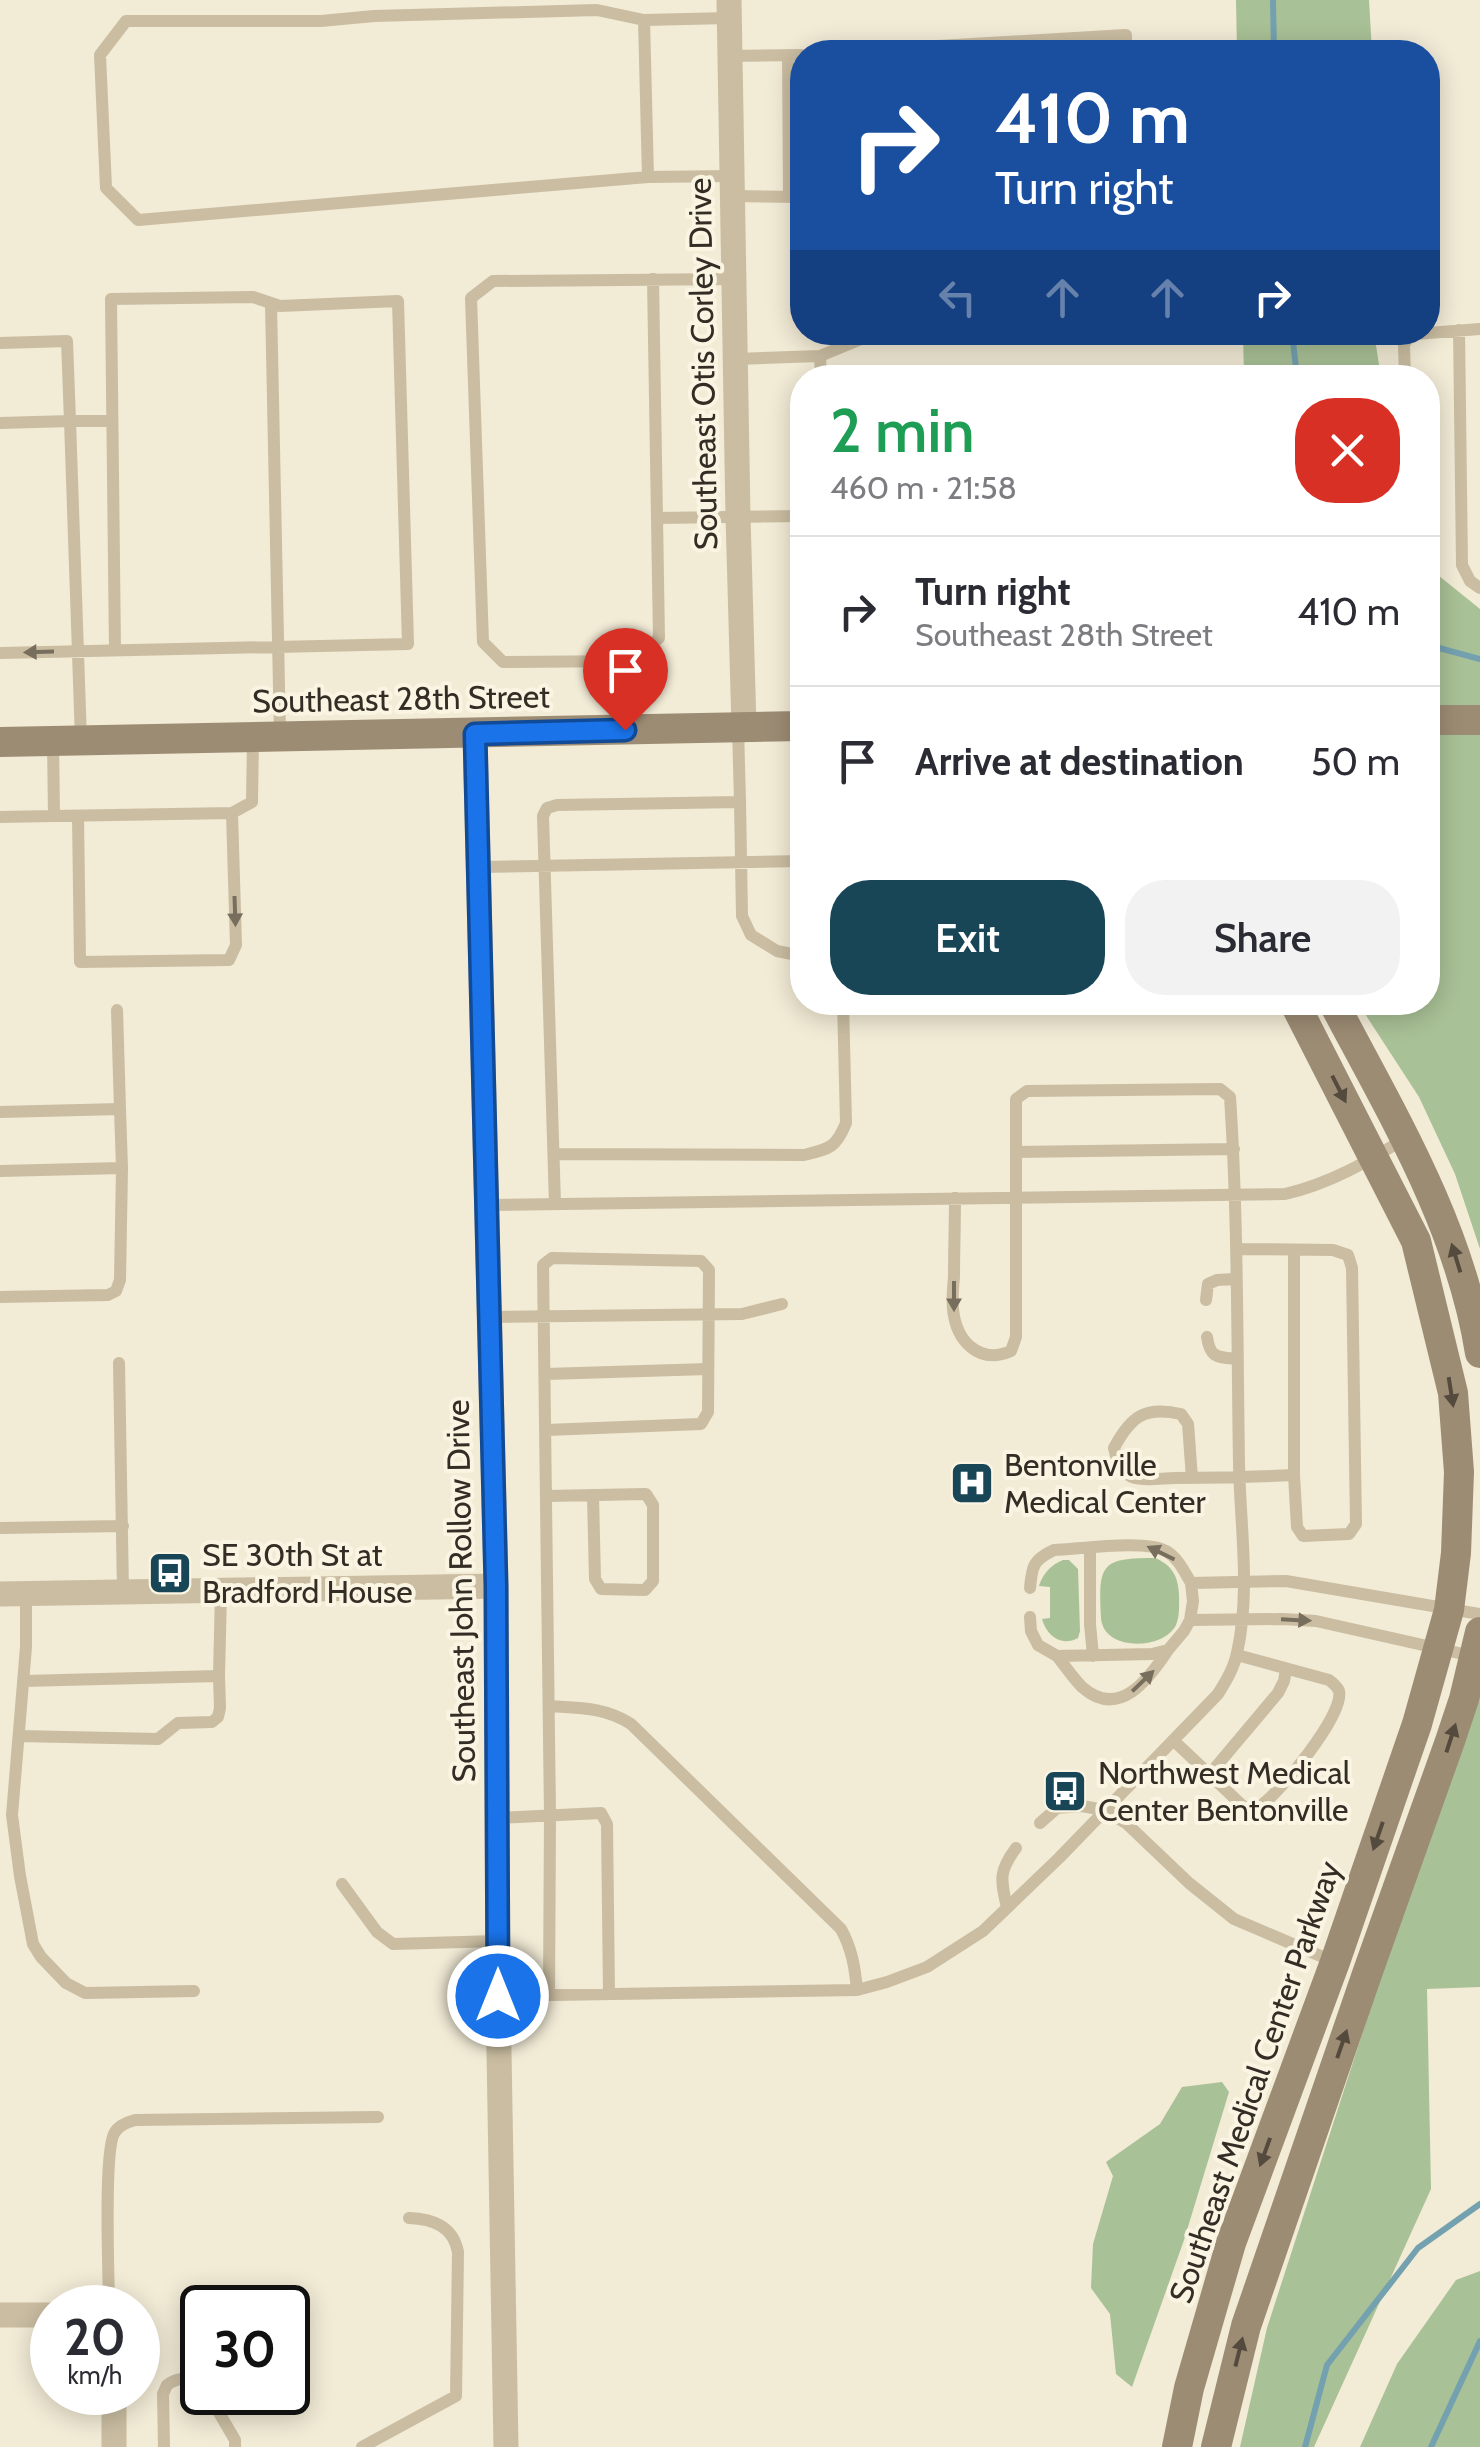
<!DOCTYPE html>
<html lang="en">
<head>
<meta charset="utf-8">
<style>
	:root { --surface:#fff; --page:#f2f2f3; --text:#2b2b33; --muted:#7c7c81; --line:#e1e1e2; --accent:#194657 }
	body { margin:0; font-family:Cabin,sans-serif; background:var(--page); color:var(--text); height:100vh; display:flex; flex-direction:column; font-size:38px; white-space:nowrap }
	* { box-sizing:border-box; margin:0 }
	p { font-size:32px; color:var(--muted) }
	.icon { flex:none; width:55px; height:55px; fill:none; stroke:currentColor; stroke-width:2; stroke-linecap:round; stroke-linejoin:round }
	.map { position:relative; flex:1; overflow:hidden }
	.sheet { position:absolute; left:790px; top:365px; width:650px; height:650px; display:flex; flex-direction:column; background:var(--surface); border-radius:40px; box-shadow:0 5px 25px #0003 }
	.sheet>* { flex:none }
	.guide { position:absolute; left:790px; top:40px; width:650px; height:305px; border-radius:40px; box-shadow:0 5px 25px #0003; background:#1a4fa0; color:#fff; overflow:hidden }
	.speed { position:absolute; left:30px; top:2285px; display:flex; gap:20px; font-size:50px; font-weight:700; text-align:center }
	.speed>* { display:grid; place-content:center; width:130px; height:130px; border-radius:50%; background:var(--surface); box-shadow:0 5px 25px #0003; line-height:1 }
	.speed small { font-size:25px; font-weight:400 }
	.speed .limit { border:5px solid #111; border-radius:15px; background:#fff; color:#111 }
	.pin { position:absolute; display:grid; place-items:center; width:85px; height:85px; color:#fff; margin:-102px -42px; border-radius:50% 50% 50% 0; rotate:-45deg; box-shadow:0 0 10px #0007 }
	.pin .icon { rotate:45deg }
	.me { position:absolute; width:110px; margin:-55px; rotate:0deg; stroke-linejoin:round; filter:drop-shadow(0 0 8px #0008) }
	.turn { display:flex; align-items:center; gap:35px; height:210px; padding:0 40px; font-size:45px }
	.turn .icon { width:130px; height:130px; stroke-width:2.5 }
	.turn b { display:block; font-size:70px; line-height:85px }
	.lanes { display:flex; align-items:center; height:95px; padding:0 40px; background:#0003; justify-content:center; gap:50px; direction:ltr }
	.lanes .off { opacity:.35 }
	.round { display:grid; place-items:center; flex:none; width:105px; height:105px; border-radius:40px; background:var(--page) }
	.head { display:flex; align-items:center; justify-content:space-between; height:170px; padding:0 40px }
	h1 { font-size:60px; font-weight:600; line-height:75px; color:#1e9e55 }
	.cta { display:flex; gap:20px; margin-top:auto; padding:20px 40px }
	.cta a { flex:1; height:115px; border-radius:40px; background:var(--accent); color:#fff; font-size:40px; font-weight:600; line-height:115px; text-align:center }
	.cta a+a { background:var(--page); color:var(--text) }
	ul { padding:0; list-style:none }
	li { display:flex; align-items:center; gap:30px; height:150px; padding:0 40px; border-top:2px solid var(--line) }
	li div { flex:1 }
	li b { display:block; font-size:38px }
	li em { font-style:normal }
	.map>svg:first-child { display:block }
</style>
</head>
<body>
<div class="map">
<svg width="1480" height="2447" viewBox="0 0 1480 2447">
	<rect width="100%" height="100%" fill="#f2ebd6"/>
	<path fill="#a9c196" d="M 1236,0 L 1369,0 L 1372,52 L 1237,52 Z
		M 1243,333 L 1374,333 L 1381,377 L 1244,377 Z
		M 1428,567 L 1480,609 L 1480,1249 L 1455,1174 L 1419,1097 L 1367,1017 L 1361,1003 L 1428,1002 Z
		M 1155,1558 C 1172,1565 1178,1576 1179,1594 C 1179,1604 1180,1616 1176,1625 C 1163,1651 1103,1651 1101,1618 C 1098,1564 1101,1558 1155,1558 Z
		M 1063,1560 L 1069,1560 L 1078,1569 L 1080,1631 L 1078,1638 C 1061,1647 1047,1636 1042,1619 L 1050,1618 L 1050,1587 L 1039,1586 C 1043,1573 1051,1565 1063,1560 Z
		M 1480,1689 L 1480,1987 L 1427,1989 L 1431,2189 L 1314,2447 L 1240,2447 L 1267,2328 L 1377,1988 Z
		M 1222,2082 L 1229,2092 L 1184,2240 L 1132,2387 L 1116,2374 L 1110,2314 L 1091,2288 L 1093,2244 L 1113,2176 L 1106,2162 L 1160,2124 L 1182,2087 Z
		M 1480,2271 L 1480,2447 L 1360,2447 L 1397,2364 L 1456,2280 Z"/>
	<g fill="none" stroke-linecap="round" stroke-linejoin="round">
		<path stroke="#74a1b0" stroke-width="6" d="M 1273,0 L 1274,52
			M 1292,332 L 1297,378
			M 1428,645 L 1480,659
			M 1305,2447 L 1327,2365 L 1418,2248 L 1480,2204
			M 1431,2447 L 1480,2341"/>
		<path stroke="#cabda2" stroke-width="12" d="M 729,18 L 644,20 L 597,10 L 374,16 L 321,21 L 126,21 L 100,55 L 106,188 L 138,220 L 648,177 L 732,176
			M 644,20 L 648,177
			M 837,52 L 1126,35 L 1126,52
			M 788,55 L 789,197
			M 730,56 L 802,55
			M 733,196 L 802,197
			M 653,279 L 659,638 L 632,661 L 503,662 L 483,642 L 471,298 L 493,281 L 734,279
			M 271,303 L 280,735
			M 1459,330 L 1462,565 L 1470,581 L 1480,588
			M 0,343 L 67,341 L 70,421 L 0,423
			M 820,356 L 878,332
			M 736,359 L 820,356 L 821,378
			M 1405,378 L 1404,345 L 1408,337 L 1415,334 L 1480,329
			M 657,518 L 802,516
			M 0,653 L 408,644 L 398,301 L 280,306 L 253,297 L 111,299 L 115,650
			M 81,740 L 70,421 L 112,421
			M 53,741 L 54,816 L 232,813 L 252,802 L 253,737
			M 740,802 L 742,916 L 751,935 L 777,951 L 802,956
			M 78,816 L 80,962 L 229,960 L 236,945 L 232,813
			M 0,817 L 54,816
			M 478,867 L 802,861
			M 0,1112 L 120,1109 L 117,1010
			M 1016,1152 L 1234,1149
			M 554,1154 L 804,1155 C 829,1149 836,1148 846,1123 L 843,1002
			M 0,1171 L 122,1168 L 120,1109
			M 555,1204 L 543,816 L 547,808 L 557,805 L 740,802 L 738,727
			M 486,1205 L 1285,1194 C 1329,1184 1367,1162 1404,1139
			M 1236,1249 L 1333,1250 L 1348,1255 L 1352,1268 L 1356,1524 L 1349,1534 L 1303,1536 L 1297,1527 L 1294,1475 L 1294,1250
			M 0,1297 L 108,1295 L 116,1291 L 120,1280 L 122,1168
			M 1206,1300 L 1208,1284 L 1217,1280 L 1235,1279
			M 489,1317 L 742,1314 L 782,1304
			M 1207,1337 C 1210,1358 1217,1357 1237,1359
			M 119,1363 L 123,1592
			M 546,1374 L 708,1369
			M 546,1430 L 701,1424 L 708,1412 L 709,1270 L 701,1261 L 552,1258 L 543,1265 L 550,1815 L 549,1995
			M 1192,1478 L 1188,1424 L 1181,1414 C 1145,1406 1131,1416 1114,1448 C 1117,1461 1120,1474 1135,1478 C 1147,1481 1163,1478 1175,1478 C 1215,1478 1254,1477 1294,1475
			M 547,1496 L 646,1494 L 653,1505 L 653,1581 L 645,1590 L 601,1589 L 595,1579 L 593,1495
			M 0,1528 L 123,1526
			M 1090,1548 L 1090,1624 L 1093,1656
			M 1030,1588 C 1032,1566 1033,1560 1054,1550 C 1080,1549 1146,1539 1166,1551 C 1178,1558 1184,1571 1191,1583 L 1286,1581 L 1480,1614
			M 26,1594 L 26,1647 L 12,1815 L 20,1876 L 33,1944 L 41,1957 L 66,1983 L 85,1993 L 194,1991
			M 1030,1617 L 1031,1631 L 1038,1645 L 1057,1656 L 1152,1654 L 1168,1650 L 1184,1631 L 1190,1620 L 1283,1619 L 1316,1621 L 1472,1656
			M 1190,1620 L 1193,1601 L 1191,1583
			M 1057,1656 C 1065,1666 1073,1678 1082,1687 C 1119,1720 1149,1679 1168,1650
			M 23,1681 L 219,1676 L 221,1591
			M 549,1706 C 579,1708 605,1707 631,1724 L 841,1929 C 852,1949 855,1968 857,1990
			M 19,1736 L 158,1739 L 178,1723 L 212,1722 L 218,1717 L 220,1708 L 219,1676
			M 1173,1740 L 1245,1808 C 1254,1810 1252,1811 1260,1806 C 1279,1794 1345,1714 1339,1691 C 1337,1686 1333,1683 1329,1680 L 1237,1655
			M 1209,1775 L 1278,1693 L 1284,1681 L 1286,1669
			M 497,1818 L 601,1813 L 607,1824 L 609,1994
			M 1040,1823 L 1057,1808 L 1082,1806 L 1104,1810 L 1126,1823 L 1189,1883 L 1234,1919 L 1337,1963
			M 342,1884 L 377,1932 L 393,1944 L 497,1941
			M 1007,1908 C 1001,1880 998,1872 1016,1848
			M 498,1996 L 857,1990 L 887,1982 L 927,1967 L 983,1931 L 1059,1858 L 1218,1694 C 1226,1681 1234,1668 1237,1653 C 1251,1591 1240,1525 1239,1463 C 1237,1340 1238,1218 1230,1097 L 1220,1089 L 1027,1091 L 1016,1099 L 1016,1337 L 1011,1351 C 979,1365 956,1341 953,1309 C 952,1298 953,1287 954,1277 C 954,1251 955,1224 955,1198
			M 109,2308 C 109,2279 103,2148 115,2132 C 119,2125 128,2122 135,2120 L 378,2117
			M 207,2392 L 235,2440 L 235,2447
			M 164,2447 L 163,2394 L 167,2385 C 179,2376 191,2377 202,2388
			M 362,2447 L 456,2396 L 458,2252 C 453,2226 433,2219 409,2218"/>
		<path stroke="#cabda2" stroke-width="25" d="M 729,0 L 738,516 L 744,727
			M 475,734 L 496,1586 L 498,1996 L 506,2447
			M 0,1594 L 496,1586
			M 0,2315 L 52,2315
			M 114,2392 L 114,2447"/>
		<path stroke="#9d8c74" stroke-width="30" d="M 1428,720 L 1480,720
			M 0,742 L 802,726
			M 1333,1002 C 1392,1114 1460,1226 1480,1353
			M 1177,2447 L 1189,2388 L 1231,2243 L 1335,1962 L 1417,1724 L 1449,1610 L 1456,1553 L 1459,1472 L 1453,1393 L 1416,1241 L 1294,1002
			M 1216,2447 L 1246,2326 L 1367,1974 L 1450,1741 L 1464,1699 L 1480,1632"/>
	</g>
	<defs><path id="oneway-solid" d="M-6-.8H1V-3.2L6.5 0L1 3.2V.8H-6Z" transform="scale(2.5)"/></defs>
	<g fill="#786e5d">
		<use href="#oneway-solid" transform="translate(39 652) rotate(178)"/>
		<use href="#oneway-solid" transform="translate(235 911) rotate(88)"/>
		<use href="#oneway-solid" transform="translate(954 1296) rotate(90)"/>
		<use href="#oneway-solid" transform="translate(1161 1553) rotate(-154)"/>
		<use href="#oneway-solid" transform="translate(1296 1620) rotate(3)"/>
		<use href="#oneway-solid" transform="translate(1143 1681) rotate(-44)"/>
	</g>
	<g fill="#544a3d">
		<use href="#oneway-solid" transform="translate(1339 1089) rotate(63)"/>
		<use href="#oneway-solid" transform="translate(1456 1258) rotate(-107)"/>
		<use href="#oneway-solid" transform="translate(1451 1392) rotate(81)"/>
		<use href="#oneway-solid" transform="translate(1451 1738) rotate(-72)"/>
		<use href="#oneway-solid" transform="translate(1378 1836) rotate(109)"/>
		<use href="#oneway-solid" transform="translate(1342 2044) rotate(-71)"/>
		<use href="#oneway-solid" transform="translate(1265 2152) rotate(110)"/>
		<use href="#oneway-solid" transform="translate(1239 2352) rotate(-76)"/>
	</g>
	<g fill="none" stroke-linecap="round" stroke-linejoin="round">
		<g stroke="#114b97" stroke-width="25">
			<path id="route" d="M 498,1996 L 496,1586 L 475,734 L 625,730"/>
		</g>
		<use href="#route" stroke="#1a73e8" stroke-width="18"/>
	</g>
	<defs>
		<g id="hospital-square" transform="scale(2.25)"><rect x="-9" y="-9" width="18" height="18" rx="4" fill="#194657" stroke="#faf4e2"/><path d="M-5-5h3v3.5h4V-5h3V5h-3V1.5h-4V5h-3Z" fill="#fff"/></g>
		<g id="bus-square" transform="scale(2.25)"><rect x="-9" y="-9" width="18" height="18" rx="4" fill="#194657" stroke="#faf4e2"/><path d="M-5-6H5V4H4V6H2V4H-2V6H-4V4H-5ZM-3.5-4V0h7V-4ZM-3.5 1.2v1.5H-2V1.2ZM2 1.2v1.5H3.5V1.2Z" fill="#fff"/></g>
	</defs>
	<g fill-rule="evenodd">
		<use href="#hospital-square" x="972" y="1483"/>
		<use href="#bus-square" x="170" y="1573"/>
		<use href="#bus-square" x="1065" y="1791"/>
	</g>
	<g text-anchor="middle" stroke-width="8" stroke-linejoin="round" paint-order="stroke">
		<g font-size="32" fill="#342d25" stroke="#faf4e2">
			<text transform="translate(703 364) rotate(-91)" y="11">Southeast Otis Corley Drive</text>
			<text transform="translate(401 699) rotate(-1)" y="11">Southeast 28th Street</text>
			<text transform="translate(461 1591) rotate(-91)" y="11">Southeast John Rollow Drive</text>
			<text transform="translate(1255 2082) rotate(-71)" y="11">Southeast Medical Center Parkway</text>
		</g>
		<g font-size="32" fill="#342d25" stroke="#faf4e2" text-anchor="start">
			<text x="1004" y="1476">Bentonville<tspan x="1004" dy="37">Medical Center</tspan></text>
			<text x="202" y="1566">SE 30th St at<tspan x="202" dy="37">Bradford House</tspan></text>
			<text x="1098" y="1784">Northwest Medical<tspan x="1098" dy="37">Center Bentonville</tspan></text>
		</g>
	</g>
</svg>
<div class="speed"><div>20<small>km/h</small></div><div class="limit">30</div></div>
<div class="pin" style="left:625px;top:730px;background:#d93025"><svg class="icon" aria-label="arrive" viewBox="0 0 24 24"><path d="M6 21V4h12l-3 4 3 4H6"/></svg></div>
<svg class="me" style="left:498px;top:1996px" viewBox="-20 -20 40 40"><circle r="17" fill="#1a73e8" stroke="#fff" stroke-width="3"/><path d="M0-11L8 9 0 5-8 9z" fill="#fff"/></svg>
<div class="guide">
<div class="turn"><svg class="icon" aria-label="right" viewBox="0 0 24 24"><path d="M7 20v-9h11M14 6l5 5-5 5"/></svg><div><b>410 m</b>Turn right</div></div>
<div class="lanes"><svg class="icon off" aria-label="left" viewBox="0 0 24 24"><path d="M17 20v-9H6M10 6l-5 5 5 5"/></svg><svg class="icon off" aria-label="ahead" viewBox="0 0 24 24"><path d="M12 20V5M6 11l6-6 6 6"/></svg><svg class="icon off" aria-label="ahead" viewBox="0 0 24 24"><path d="M12 20V5M6 11l6-6 6 6"/></svg><svg class="icon" aria-label="right" viewBox="0 0 24 24"><path d="M7 20v-9h11M14 6l5 5-5 5"/></svg></div>
</div>
<section class="sheet">
<div class="head"><div><h1>2 min</h1><p>460 m · 21:58</p></div><a class="round" style="background:#d93025;color:#fff"><svg class="icon" aria-label="close" viewBox="0 0 24 24"><path d="M6 6l12 12M18 6L6 18"/></svg></a></div>
<ul>
<li><svg class="icon" aria-label="right" viewBox="0 0 24 24"><path d="M7 20v-9h11M14 6l5 5-5 5"/></svg><div><b>Turn right</b><p>Southeast 28th Street</p></div><em>410 m</em></li>
<li><svg class="icon" aria-label="arrive" viewBox="0 0 24 24"><path d="M6 21V4h12l-3 4 3 4H6"/></svg><div><b>Arrive at destination</b></div><em>50 m</em></li>
</ul>
<div class="cta"><a>Exit</a><a>Share</a></div>
</section>
</div>
</body>
</html>
